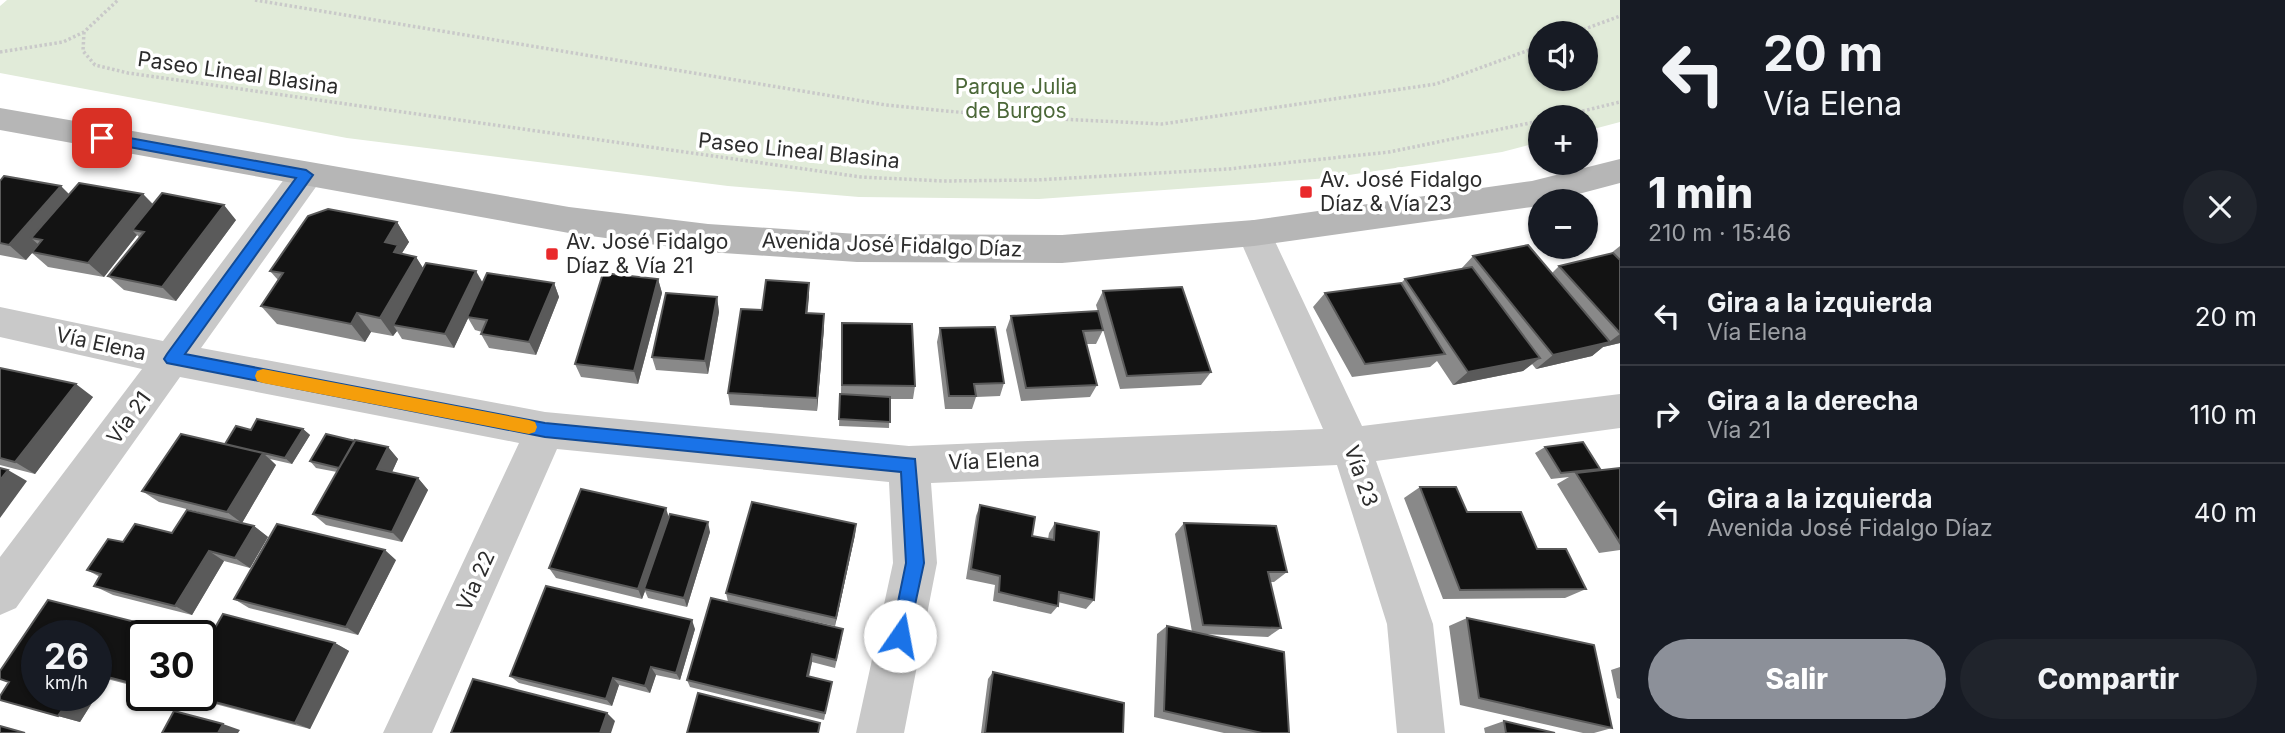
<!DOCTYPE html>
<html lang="es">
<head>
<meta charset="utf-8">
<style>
	:root { --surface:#171b24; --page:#20242c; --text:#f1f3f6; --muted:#9ea1a6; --line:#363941; --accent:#8c9099 }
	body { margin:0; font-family:Inter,sans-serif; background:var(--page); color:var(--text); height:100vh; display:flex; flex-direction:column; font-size:26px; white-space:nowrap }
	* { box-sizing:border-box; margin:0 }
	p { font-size:23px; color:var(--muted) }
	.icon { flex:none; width:38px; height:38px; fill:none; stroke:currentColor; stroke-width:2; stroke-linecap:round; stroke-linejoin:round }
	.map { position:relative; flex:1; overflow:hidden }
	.details { display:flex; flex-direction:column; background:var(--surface); width:665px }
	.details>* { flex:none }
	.guide { background:#171b24; color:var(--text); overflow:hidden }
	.controls { position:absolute; left:1528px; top:21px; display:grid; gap:14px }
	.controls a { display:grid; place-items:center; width:70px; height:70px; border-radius:50%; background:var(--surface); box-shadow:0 2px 5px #0004; font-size:35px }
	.speed { position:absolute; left:21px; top:620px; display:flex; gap:14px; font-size:35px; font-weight:700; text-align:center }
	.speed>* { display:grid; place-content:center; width:91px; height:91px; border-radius:50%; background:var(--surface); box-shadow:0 2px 5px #0004; line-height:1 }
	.speed small { font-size:18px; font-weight:400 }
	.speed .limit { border:4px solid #111; border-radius:10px; background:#fff; color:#111 }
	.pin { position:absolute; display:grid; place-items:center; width:60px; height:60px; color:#fff; margin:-30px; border-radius:14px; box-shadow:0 4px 10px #0006 }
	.me { position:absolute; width:77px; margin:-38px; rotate:12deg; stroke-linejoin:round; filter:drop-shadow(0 0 5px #0008) }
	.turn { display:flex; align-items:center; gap:24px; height:147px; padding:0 28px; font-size:32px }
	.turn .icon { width:91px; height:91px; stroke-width:2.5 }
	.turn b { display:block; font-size:49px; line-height:60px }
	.round { display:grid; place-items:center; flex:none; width:74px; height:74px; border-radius:37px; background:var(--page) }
	.head { display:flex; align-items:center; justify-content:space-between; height:119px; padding:0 28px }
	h1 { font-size:42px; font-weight:800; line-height:52px }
	.primary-button { display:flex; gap:14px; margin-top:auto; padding:14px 28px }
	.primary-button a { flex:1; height:80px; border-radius:42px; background:var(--accent); color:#fff; font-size:28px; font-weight:800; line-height:80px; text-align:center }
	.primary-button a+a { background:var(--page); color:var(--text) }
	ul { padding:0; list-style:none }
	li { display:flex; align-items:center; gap:21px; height:98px; padding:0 28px; border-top:2px solid var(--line) }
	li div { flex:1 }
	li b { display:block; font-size:26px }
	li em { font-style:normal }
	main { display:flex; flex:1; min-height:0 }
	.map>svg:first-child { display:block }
</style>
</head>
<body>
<main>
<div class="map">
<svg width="1620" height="733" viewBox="0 0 1620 733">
	<rect width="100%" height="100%" fill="#fff"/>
	<path fill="#e1ebd9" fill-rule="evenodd" d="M 7,0 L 1620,0 L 1620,122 L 1586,131 L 1586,117 L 1540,117 L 1540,142 L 1502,152 L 1329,178 L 1039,199 L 859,197 L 728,186 L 347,138 L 0,73 L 0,6 ZM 1540,33 L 1586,33 L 1586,79 L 1540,79 Z"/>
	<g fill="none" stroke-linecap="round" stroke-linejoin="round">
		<path stroke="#c9c9c9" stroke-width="3.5" stroke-dasharray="2.5 2.5" stroke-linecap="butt" d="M 255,0 L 886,105 L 998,116 L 1162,124 L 1436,84 L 1540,46
			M 84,32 L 83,51 L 95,65 L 128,73 L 861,177 L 943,181 L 1036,180 L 1228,169 L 1389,152 L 1540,121
			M 1574,33 L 1620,16
			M 0,52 L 63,42 L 84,32 L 118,0
			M 1558,117 L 1620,102"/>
		<path fill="#c9c9c9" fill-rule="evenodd" d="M 306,163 L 318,166 L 323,175 L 318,184 L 201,348 L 545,412 L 909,446 L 1323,429 L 1237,233 L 1242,223 L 1254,220 L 1266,223 L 1271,233 L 1362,426 L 1620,394 L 1620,428 L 1376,461 L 1433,624 L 1445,733 L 1397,733 L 1387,624 L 1337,465 L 931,483 L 937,563 L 904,733 L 856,733 L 893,563 L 889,482 L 557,449 L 432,733 L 383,733 L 519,443 L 180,377 L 16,608 L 0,615 L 0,557 L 142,369 L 0,337 L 0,307 L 163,341 L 294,166 Z"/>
		<path fill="#b6b6b6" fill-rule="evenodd" d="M 0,108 L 569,207 L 708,224 L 857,234 L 1062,235 L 1254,220 L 1532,181 L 1620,159 L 1620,183 L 1552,201 L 1540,201 L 1540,205 L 1532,207 L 1254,246 L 1062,263 L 857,262 L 708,252 L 569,233 L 0,130 Z"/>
	</g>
	<path fill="#898989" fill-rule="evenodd" d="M 0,181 L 69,194 L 143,194 L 153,204 L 236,220 L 176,301 L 124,290 L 108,276 L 140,238 L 137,235 L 104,277 L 48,267 L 32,253 L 26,260 L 0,255 Z
		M 397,222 L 409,242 L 402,253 L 403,254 L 416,257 L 423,268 L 482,283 L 554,283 L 559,297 L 536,355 L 489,348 L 481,334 L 482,332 L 475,330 L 468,318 L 454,348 L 402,339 L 397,331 L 393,336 L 371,332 L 365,342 L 277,324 L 261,306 L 278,280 L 270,271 Z
		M 1620,246 L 1620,343 L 1603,347 L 1592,356 L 1536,369 L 1532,364 L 1523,371 L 1453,385 L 1437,361 L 1430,367 L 1352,377 L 1313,307 L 1325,293 L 1401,283 L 1405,279 L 1461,269 L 1473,256 L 1552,273 L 1559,266 L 1610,254 Z
		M 658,279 L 662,293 L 638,384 L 581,377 L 575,364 Z
		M 809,283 L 807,313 L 824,328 L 817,411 L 730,405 L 728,393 L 762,310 Z
		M 1103,291 L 1211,372 L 1201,385 L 1120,389 L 1096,305 Z
		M 717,297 L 719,312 L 708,374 L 656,370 L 652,357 Z
		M 1011,316 L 1103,330 L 1096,344 L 1086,344 L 1097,385 L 1090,397 L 1021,401 L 1006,330 Z
		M 842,323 L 915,386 L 913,399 L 890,399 L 889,428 L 839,426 L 840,394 L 841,394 Z
		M 940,328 L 1004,383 L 1000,396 L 976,397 L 972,409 L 945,409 L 937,342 Z
		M 0,368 L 93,397 L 35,474 L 0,465 Z
		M 303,429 L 310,435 L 292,464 L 270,459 L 276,465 L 242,523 L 159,502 L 142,491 L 251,430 Z
		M 388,447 L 398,459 L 392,472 L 418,478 L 428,490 L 402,542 L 326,525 L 313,514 L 337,472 L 316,468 L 310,461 Z
		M 1545,447 L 1600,469 L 1597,471 L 1620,468 L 1620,550 L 1599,553 L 1557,484 L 1569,477 L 1551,479 L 1535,453 Z
		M 1420,487 L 1537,549 L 1586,589 L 1565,598 L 1443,599 L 1404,498 Z
		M 980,505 L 1032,536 L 1048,539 L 1049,533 L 1055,523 L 1094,600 L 1086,609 L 1058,602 L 1058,606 L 1051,614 L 993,601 L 995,585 L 966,579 L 976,516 Z
		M 669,517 L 710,532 L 687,607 L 648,598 L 645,591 L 642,599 L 556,578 L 549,568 Z
		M 1184,523 L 1287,572 L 1274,582 L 1270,582 L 1281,628 L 1268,637 L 1203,634 L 1289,733 L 1224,733 L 1154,717 L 1157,634 L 1167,626 L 1192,632 L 1175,534 Z
		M 856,524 L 855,535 L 835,626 L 728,602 L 726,593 Z
		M 254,526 L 268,537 L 250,568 L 224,561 L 192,615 L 113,595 L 94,586 L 100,577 L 87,570 L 123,542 L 172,533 Z
		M 396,560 L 358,635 L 249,608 L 234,599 Z
		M 48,600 L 183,634 L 185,635 L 142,635 L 142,688 L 107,679 L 80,722 L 0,700 L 0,696 L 9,682 L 0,679 L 0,671 ZM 37,635 L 96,635 L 96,695 L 37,695 Z
		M 1467,618 L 1612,728 L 1594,733 L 1583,733 L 1460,705 L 1449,626 Z
		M 695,629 L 680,680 L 656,675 L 650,693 L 619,685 L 612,706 L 519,683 L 510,676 Z
		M 842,637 L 835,668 L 812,662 L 809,677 L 832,682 L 824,720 L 690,687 L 687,680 Z
		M 335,643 L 349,651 L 310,729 L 196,699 L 185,695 L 201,695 Z
		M 1620,667 L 1620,699 L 1617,698 L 1611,670 Z
		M 993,672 L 1123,733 L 981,733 L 988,679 Z
		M 1504,721 L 1555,733 L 1485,733 L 1484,728 Z"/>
	<path fill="#5a5a5a" d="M 61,186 L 76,201 L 31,238 L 39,245 L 26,260 L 9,245 Z
		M 143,194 L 157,209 L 132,230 L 137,235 L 104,277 L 88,263 Z
		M 224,205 L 236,220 L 176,301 L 162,287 Z
		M 397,222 L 409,242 L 402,253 L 410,265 L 385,242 Z
		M 416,257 L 428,276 L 393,325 L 397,331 L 393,336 L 380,318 Z
		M 476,271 L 484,285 L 454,348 L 445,334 Z
		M 658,279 L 662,293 L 638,384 L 634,371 Z
		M 554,283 L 559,297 L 536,355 L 529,342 Z
		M 809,283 L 809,297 L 806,327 L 806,313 Z
		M 717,297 L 719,312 L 708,374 L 705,361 Z
		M 357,313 L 371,332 L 365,342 L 351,324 Z
		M 824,314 L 824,328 L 817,411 L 817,398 Z
		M 1620,334 L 1620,343 L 1603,347 L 1592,356 L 1536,369 L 1553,355 L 1609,342 Z
		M 1540,358 L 1523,371 L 1453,385 L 1468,372 Z
		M 76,384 L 93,397 L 35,474 L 15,462 Z
		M 303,429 L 310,435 L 292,464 L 285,458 Z
		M 388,447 L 398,459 L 388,481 L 377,469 Z
		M 263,453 L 276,465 L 242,523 L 227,512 Z
		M 8,470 L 27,481 L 0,518 L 0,480 Z
		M 418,478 L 428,490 L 402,542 L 392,532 Z
		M 666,508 L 669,518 L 644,589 L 645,591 L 642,599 L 638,589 Z
		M 708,522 L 710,532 L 687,607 L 684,598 Z
		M 856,524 L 855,535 L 835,626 L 836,618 Z
		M 254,526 L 268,537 L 250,568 L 235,558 Z
		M 385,550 L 396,560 L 358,635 L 346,627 Z
		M 209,551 L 224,561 L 192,615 L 175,606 Z
		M 692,620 L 695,629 L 680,680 L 676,673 Z
		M 335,643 L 349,651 L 310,729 L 295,723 Z
		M 812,654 L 812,662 L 807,683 L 807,676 Z
		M 651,667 L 656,675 L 650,693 L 645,686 Z
		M 96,675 L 107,679 L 80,722 L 58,716 L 72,695 L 96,695 Z
		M 613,678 L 619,685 L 612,706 L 606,699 Z
		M 607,713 L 615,721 L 611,733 L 600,733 Z
		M 223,724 L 240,730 L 238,733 L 218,733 Z"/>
	<path fill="#131313" stroke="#5a5a5a" stroke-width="2" d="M 4,176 L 61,186 L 9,245 L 0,243 L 0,181 Z
		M 79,183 L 143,194 L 88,263 L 32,252 L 42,240 L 31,238 Z
		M 162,193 L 224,205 L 162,287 L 108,276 L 144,232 L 132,230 Z
		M 328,209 L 397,222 L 385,242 L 398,245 L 394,252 L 416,257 L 380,318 L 357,313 L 351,324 L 261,306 L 283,273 L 270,271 L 308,216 Z
		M 1528,245 L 1610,342 L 1553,355 L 1473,256 Z
		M 1613,253 L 1620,260 L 1620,333 L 1559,266 Z
		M 426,263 L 476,271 L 445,334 L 393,325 Z
		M 1472,267 L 1540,358 L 1468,372 L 1405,279 Z
		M 487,273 L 554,283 L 529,342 L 481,334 L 487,320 L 467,317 Z
		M 603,273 L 658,279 L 634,371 L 575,364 Z
		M 766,280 L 809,283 L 806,313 L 824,314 L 817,398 L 728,393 L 741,309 L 762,310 Z
		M 1401,283 L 1445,354 L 1365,364 L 1325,293 Z
		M 1182,287 L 1211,372 L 1127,376 L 1103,291 Z
		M 666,293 L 717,297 L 705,361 L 652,357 Z
		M 1098,311 L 1103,330 L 1083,331 L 1097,385 L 1026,388 L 1011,316 Z
		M 842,323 L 912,324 L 915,386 L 842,385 Z
		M 995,327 L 1004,383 L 974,384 L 976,396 L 949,396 L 940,328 Z
		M 0,368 L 76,384 L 15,462 L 0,458 Z
		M 840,394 L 890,397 L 890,422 L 839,419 Z
		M 257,419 L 303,429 L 285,458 L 225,444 L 236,426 L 251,430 Z
		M 181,434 L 263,453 L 227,512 L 142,491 Z
		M 326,434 L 355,441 L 339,468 L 310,461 Z
		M 355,440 L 388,447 L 377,469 L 418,478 L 392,532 L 313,514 Z
		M 1583,442 L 1600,469 L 1561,473 L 1545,447 Z
		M 0,468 L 8,470 L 0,480 Z
		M 1620,468 L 1620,543 L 1576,473 Z
		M 1420,487 L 1456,487 L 1467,512 L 1521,512 L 1537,549 L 1566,549 L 1586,589 L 1460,590 Z
		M 581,489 L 666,508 L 638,589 L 549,568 Z
		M 752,502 L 856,524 L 836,618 L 726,593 Z
		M 980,505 L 1035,517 L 1032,536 L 1054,540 L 1055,523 L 1099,532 L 1094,600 L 1059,592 L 1058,606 L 999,592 L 1000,576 L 971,569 Z
		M 187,510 L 254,526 L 235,558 L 209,551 L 175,606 L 94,586 L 101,574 L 87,570 L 108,539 L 123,542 L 135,524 L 172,533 Z
		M 670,514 L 708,522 L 684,598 L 644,589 Z
		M 1184,523 L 1276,526 L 1287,572 L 1268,572 L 1281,628 L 1203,625 Z
		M 277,524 L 385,550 L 346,627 L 234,599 Z
		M 546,586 L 692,620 L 676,673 L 651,667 L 645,686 L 613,678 L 606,699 L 510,676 Z
		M 711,598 L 843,629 L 836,660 L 812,654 L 807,676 L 832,682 L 825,713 L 687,680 Z
		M 48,600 L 183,634 L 182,635 L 142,635 L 142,686 L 96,674 L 96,635 L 37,635 L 37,695 L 72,695 L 58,716 L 0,700 L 0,696 L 9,682 L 0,679 L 0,671 Z
		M 223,614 L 335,643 L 295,723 L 188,695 L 201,695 L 201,652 Z
		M 1467,618 L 1594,645 L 1612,728 L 1479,698 Z
		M 1167,626 L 1284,652 L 1289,733 L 1262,733 L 1164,711 Z
		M 993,672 L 1124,703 L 1123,733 L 985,733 Z
		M 473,679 L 607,713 L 600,733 L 451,733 Z
		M 698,693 L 820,723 L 818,733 L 687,733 Z
		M 174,711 L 223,724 L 218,733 L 162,733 Z
		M 1504,721 L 1555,733 L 1506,733 Z
		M 0,726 L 25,733 L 0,733 Z"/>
	<path fill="#1a73e8" stroke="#114b97" stroke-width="2" d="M 102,133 L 306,170 L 313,175 L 185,354 L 545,423 L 915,459 L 924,563 L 907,642 L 900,645 L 893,642 L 891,636 L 906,563 L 901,472 L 545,437 L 167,363 L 164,359 L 167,354 L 296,178 L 97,141 L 95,138 Z"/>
	<path fill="#f59e0b" d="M 263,369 L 529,420 L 535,422 L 537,427 L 535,432 L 529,434 L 263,383 L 257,381 L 255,376 L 257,371 Z"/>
	<g fill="#e9292b" stroke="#fff" stroke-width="2.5">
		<rect x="1299" y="185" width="14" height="14" rx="3.5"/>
		<rect x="545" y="247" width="14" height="14" rx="3.5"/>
	</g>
	<g text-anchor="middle" stroke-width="7" stroke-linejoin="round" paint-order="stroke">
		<g font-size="21" fill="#2c2c2c" stroke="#fff">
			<text transform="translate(238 73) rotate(8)" y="7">Paseo Lineal Blasina</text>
			<text transform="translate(799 151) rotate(6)" y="7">Paseo Lineal Blasina</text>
			<text transform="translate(892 245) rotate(2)" y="7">Avenida José Fidalgo Díaz</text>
			<text transform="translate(101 344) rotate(12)" y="7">Vía Elena</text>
			<text transform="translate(129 418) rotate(-54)" y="7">Vía 21</text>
			<text transform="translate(994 461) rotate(-2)" y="7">Vía Elena</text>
			<text transform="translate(1361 476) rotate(71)" y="7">Vía 23</text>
			<text transform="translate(476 581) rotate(-66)" y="7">Vía 22</text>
		</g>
		<g font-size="21" fill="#4c6839" stroke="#fff">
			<text x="1016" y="94">Parque Julia<tspan x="1016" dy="24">de Burgos</tspan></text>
		</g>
		<g font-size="21" fill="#2c2c2c" stroke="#fff" text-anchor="start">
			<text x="1320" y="187">Av. José Fidalgo<tspan x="1320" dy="24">Díaz &amp; Vía 23</tspan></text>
			<text x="566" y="249">Av. José Fidalgo<tspan x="566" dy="24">Díaz &amp; Vía 21</tspan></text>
		</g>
	</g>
</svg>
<div class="controls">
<a><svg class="icon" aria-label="sound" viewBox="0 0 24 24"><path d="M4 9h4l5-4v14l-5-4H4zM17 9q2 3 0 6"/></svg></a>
<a>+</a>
<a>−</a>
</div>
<div class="speed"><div>26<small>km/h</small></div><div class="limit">30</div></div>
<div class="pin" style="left:102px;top:138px;background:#d93025"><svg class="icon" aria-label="arrive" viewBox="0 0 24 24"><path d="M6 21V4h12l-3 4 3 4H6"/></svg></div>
<svg class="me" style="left:900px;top:636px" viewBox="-20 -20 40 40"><circle r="19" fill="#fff"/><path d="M0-13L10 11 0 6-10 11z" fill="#1a73e8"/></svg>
</div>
<section class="details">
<div class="guide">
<div class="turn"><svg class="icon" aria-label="left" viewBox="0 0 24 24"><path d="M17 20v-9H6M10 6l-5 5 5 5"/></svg><div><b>20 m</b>Vía Elena</div></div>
</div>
<div class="head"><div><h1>1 min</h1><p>210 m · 15:46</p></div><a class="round"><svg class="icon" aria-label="close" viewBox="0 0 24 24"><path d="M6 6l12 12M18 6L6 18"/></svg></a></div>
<ul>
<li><svg class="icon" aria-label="left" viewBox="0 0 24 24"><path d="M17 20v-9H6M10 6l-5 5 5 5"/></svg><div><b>Gira a la izquierda</b><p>Vía Elena</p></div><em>20 m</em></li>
<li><svg class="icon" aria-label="right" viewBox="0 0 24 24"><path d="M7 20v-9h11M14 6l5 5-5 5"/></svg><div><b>Gira a la derecha</b><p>Vía 21</p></div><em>110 m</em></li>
<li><svg class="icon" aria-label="left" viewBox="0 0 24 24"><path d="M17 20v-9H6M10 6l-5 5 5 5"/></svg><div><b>Gira a la izquierda</b><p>Avenida José Fidalgo Díaz</p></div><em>40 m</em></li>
</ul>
<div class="primary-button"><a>Salir</a><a>Compartir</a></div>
</section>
</main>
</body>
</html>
